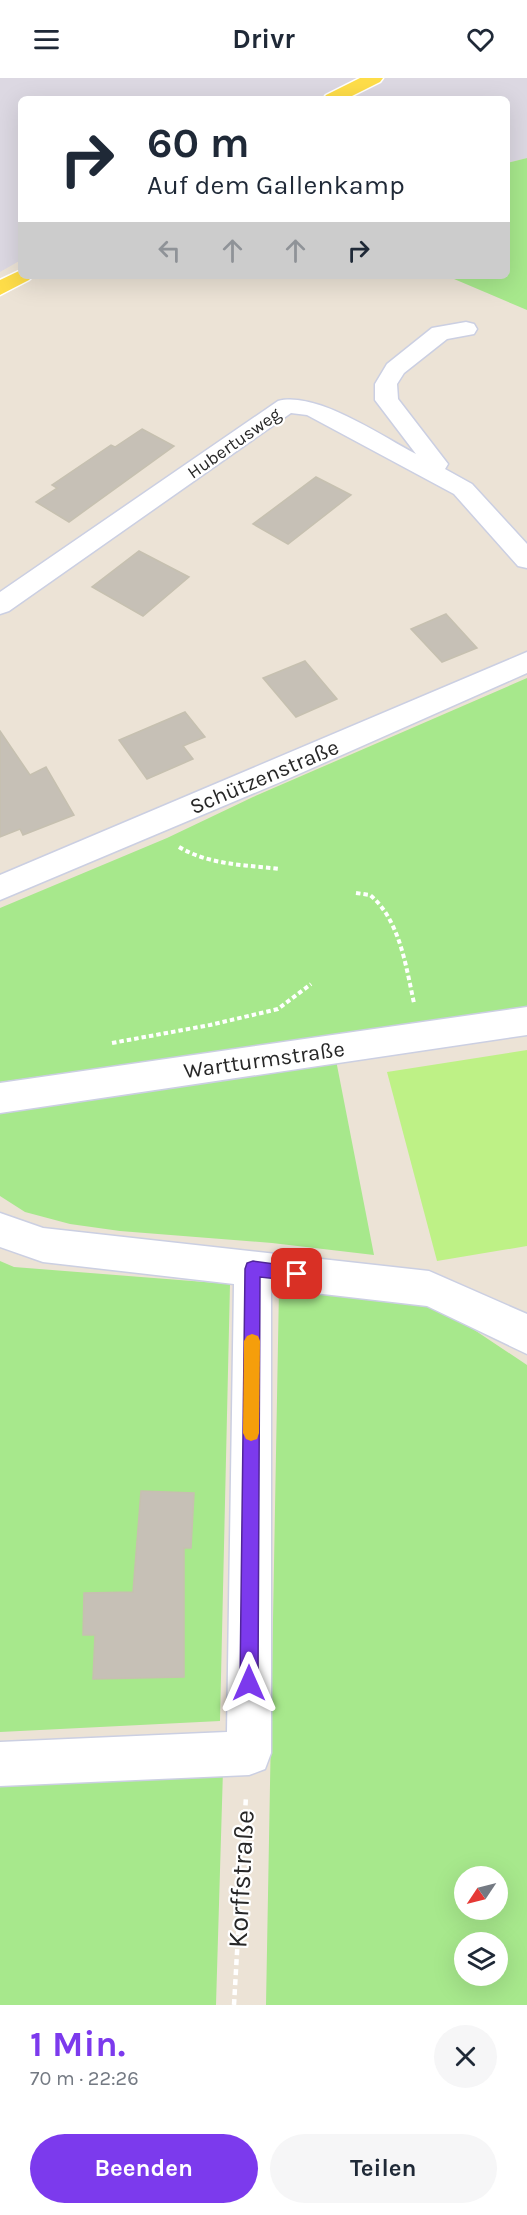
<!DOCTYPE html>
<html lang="de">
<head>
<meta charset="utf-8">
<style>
	:root { --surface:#fff; --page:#f6f6f7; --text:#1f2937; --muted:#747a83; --accent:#7c3aed }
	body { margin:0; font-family:Karla,sans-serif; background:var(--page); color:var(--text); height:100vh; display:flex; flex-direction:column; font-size:22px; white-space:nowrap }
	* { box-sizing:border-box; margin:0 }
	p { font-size:20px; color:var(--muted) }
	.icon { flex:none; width:33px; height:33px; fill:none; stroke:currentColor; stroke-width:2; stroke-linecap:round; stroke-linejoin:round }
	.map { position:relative; height:1927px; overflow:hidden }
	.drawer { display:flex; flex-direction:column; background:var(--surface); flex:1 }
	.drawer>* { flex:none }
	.banner { position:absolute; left:18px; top:18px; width:492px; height:183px; border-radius:9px; box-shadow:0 6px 24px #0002; background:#fff; color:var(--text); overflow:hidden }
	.needle { width:39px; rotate:235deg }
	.buttons { position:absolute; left:454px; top:1788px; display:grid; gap:12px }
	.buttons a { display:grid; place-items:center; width:54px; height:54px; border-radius:50%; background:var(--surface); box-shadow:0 6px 24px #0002; font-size:30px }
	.pin { position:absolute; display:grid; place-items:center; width:51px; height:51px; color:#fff; margin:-26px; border-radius:12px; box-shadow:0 3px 9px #0006 }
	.me { position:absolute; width:66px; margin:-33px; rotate:0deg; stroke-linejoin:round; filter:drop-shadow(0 0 4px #0008) }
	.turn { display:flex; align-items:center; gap:21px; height:126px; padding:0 30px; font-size:27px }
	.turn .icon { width:78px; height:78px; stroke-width:2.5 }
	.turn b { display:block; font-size:42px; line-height:51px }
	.lanes { display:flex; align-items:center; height:57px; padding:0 30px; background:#0003; justify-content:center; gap:30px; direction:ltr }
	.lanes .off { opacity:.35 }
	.round { display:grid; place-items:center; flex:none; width:63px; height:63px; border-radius:32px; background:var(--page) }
	.headline { display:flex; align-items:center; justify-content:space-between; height:102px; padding:0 30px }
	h1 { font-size:36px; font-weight:700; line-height:45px; color:var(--accent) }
	.cta { display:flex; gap:12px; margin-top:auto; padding:12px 30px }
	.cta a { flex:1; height:69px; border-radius:36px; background:var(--accent); color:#fff; font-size:24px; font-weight:700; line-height:69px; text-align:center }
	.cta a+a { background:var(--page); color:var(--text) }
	header { display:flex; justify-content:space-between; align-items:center; height:78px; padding:0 30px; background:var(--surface); font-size:27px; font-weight:700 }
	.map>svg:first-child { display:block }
</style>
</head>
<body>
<header><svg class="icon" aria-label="menu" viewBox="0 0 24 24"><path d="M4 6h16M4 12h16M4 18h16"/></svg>Drivr<svg class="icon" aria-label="heart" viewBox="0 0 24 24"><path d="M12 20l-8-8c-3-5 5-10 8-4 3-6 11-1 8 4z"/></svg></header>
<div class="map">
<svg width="527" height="1927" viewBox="0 0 527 1927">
	<rect width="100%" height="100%" fill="#ece3d6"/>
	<path fill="#dcd8e2" d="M 0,0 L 527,0 L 527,80 L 507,85 L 507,21 L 21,21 L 21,182 L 0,194 Z"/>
	<path fill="#a7e88c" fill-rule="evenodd" d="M 527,80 L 527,232 L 447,198 L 507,198 L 507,85 Z
		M 527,600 L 527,930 L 0,1004 L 0,830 L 167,760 L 253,719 Z
		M 335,977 L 374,1177 L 272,1165 L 120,1153 L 70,1146 L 25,1134 L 0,1118 L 0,1023 Z
		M 0,1183 L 14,1189 L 230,1206 L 220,1643 L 0,1654 Z
		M 279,1210 L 421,1224 L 470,1249 L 527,1287 L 527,1927 L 266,1927 ZM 465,1798 L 498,1798 L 498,1832 L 465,1832 ZM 465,1864 L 498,1864 L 498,1898 L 465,1898 Z
		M 223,1692 L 216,1927 L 0,1927 L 0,1705 Z"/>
	<path fill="#bef186" d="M 527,972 L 527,1168 L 437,1183 L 387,994 Z"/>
	<path fill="#c6c0b6" stroke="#c6c0b0" stroke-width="1.5" d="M 142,351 L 174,368 L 69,444 L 36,424 L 57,410 L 52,407 L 111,367 L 115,369 Z
		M 316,399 L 351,417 L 288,466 L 253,446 Z
		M 139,473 L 189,499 L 143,538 L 92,509 Z
		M 446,536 L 477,570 L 442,584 L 411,551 Z
		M 305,583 L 337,621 L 296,639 L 263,600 Z
		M 185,634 L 205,659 L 183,668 L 193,681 L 147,701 L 119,662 Z
		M 0,653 L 30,697 L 46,689 L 74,737 L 23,757 L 20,751 L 0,759 Z
		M 141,1413 L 194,1415 L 191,1470 L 184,1470 L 184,1599 L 93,1601 L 95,1557 L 83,1557 L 84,1515 L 133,1514 Z"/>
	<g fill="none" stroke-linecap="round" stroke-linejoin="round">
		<g stroke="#cbcfe2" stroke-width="3">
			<path id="minor" d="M 466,244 L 474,246 L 477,251 L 474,256 L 447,261 L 404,295 L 397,306 L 398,321 L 448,386 L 445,391 L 472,406 L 527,466 L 527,490 L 518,488 L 454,416 L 307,337 L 291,335 L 9,533 L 0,536 L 0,514 L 278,323 C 317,313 381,358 416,376 L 375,322 L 375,306 L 387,286 L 432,250 Z
				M 527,574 L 527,595 L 283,703 L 0,822 L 0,797 Z
				M 527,929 L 527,957 L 0,1035 L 0,1005 Z
				M 0,1135 L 43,1150 L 429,1193 L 527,1236 L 527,1276 L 427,1228 L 271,1210 L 271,1675 L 265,1691 L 249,1697 L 0,1708 L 0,1664 L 227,1654 L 234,1206 L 43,1184 L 0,1169 Z"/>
		</g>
		<g stroke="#fff" stroke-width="3">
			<path id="major" d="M 360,0 L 383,0 L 380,4 L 346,21 L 323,21 L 326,17 Z
				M 21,192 L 21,198 L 33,198 L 29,202 L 0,217 L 0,202 Z"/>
		</g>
		<path stroke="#fff" stroke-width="4" stroke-dasharray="4.5 3" stroke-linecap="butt" d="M 179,769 C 209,787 246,787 280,791
			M 356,815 L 370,817 C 400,842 406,889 414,925
			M 112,965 L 210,947 L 278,931 L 311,906"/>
		<path stroke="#fff" stroke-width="4.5" stroke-dasharray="6 4" stroke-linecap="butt" d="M 234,1927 L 246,1718"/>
		<use href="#minor" fill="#fff" fill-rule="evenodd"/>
		<use href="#major" fill="#fedd49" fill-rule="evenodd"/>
	</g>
	<path fill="#7c3aed" stroke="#51269a" stroke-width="1.5" d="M 253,1183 L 297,1189 L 302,1191 L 304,1196 L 302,1201 L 297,1203 L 260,1199 L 258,1605 L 256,1612 L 249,1614 L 243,1612 L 240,1605 L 245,1191 L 247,1185 Z"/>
	<path fill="#f59e0b" d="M 252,1256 L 258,1258 L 260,1263 L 259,1355 L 257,1361 L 251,1363 L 246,1361 L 243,1355 L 244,1263 L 247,1258 Z"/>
	<g text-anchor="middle" stroke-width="4.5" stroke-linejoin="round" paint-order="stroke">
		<g font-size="18" fill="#272727" stroke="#fff">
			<text transform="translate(234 365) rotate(-35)" y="6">Hubertusweg</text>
		</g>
		<g font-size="22" fill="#272727" stroke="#fff">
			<text transform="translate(264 698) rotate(-23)" y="8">Schützenstraße</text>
			<text transform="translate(264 981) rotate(-8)" y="8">Wartturmstraße</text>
		</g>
		<g font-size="27" fill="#272727" stroke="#fff">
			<text transform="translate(241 1801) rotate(-87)" y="9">Korffstraße</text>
		</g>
	</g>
</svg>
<div class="buttons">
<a><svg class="needle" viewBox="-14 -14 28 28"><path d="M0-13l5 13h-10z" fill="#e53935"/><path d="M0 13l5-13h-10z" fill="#747a83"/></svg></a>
<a><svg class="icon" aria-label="layers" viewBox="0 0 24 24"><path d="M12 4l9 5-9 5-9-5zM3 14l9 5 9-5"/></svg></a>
</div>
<div class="pin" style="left:297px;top:1196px;background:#d93025"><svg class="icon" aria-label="arrive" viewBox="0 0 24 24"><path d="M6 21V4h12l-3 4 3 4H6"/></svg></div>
<svg class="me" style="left:249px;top:1605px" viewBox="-20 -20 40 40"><path d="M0-17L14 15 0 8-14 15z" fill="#7c3aed" stroke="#fff" stroke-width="4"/></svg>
<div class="banner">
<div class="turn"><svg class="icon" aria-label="right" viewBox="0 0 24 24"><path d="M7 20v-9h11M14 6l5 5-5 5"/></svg><div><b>60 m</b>Auf dem Gallenkamp</div></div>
<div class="lanes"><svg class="icon off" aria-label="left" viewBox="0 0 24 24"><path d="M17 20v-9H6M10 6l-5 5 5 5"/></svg><svg class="icon off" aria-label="ahead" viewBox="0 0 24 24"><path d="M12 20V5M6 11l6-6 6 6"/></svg><svg class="icon off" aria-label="ahead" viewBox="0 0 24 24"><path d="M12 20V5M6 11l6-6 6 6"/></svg><svg class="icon" aria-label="right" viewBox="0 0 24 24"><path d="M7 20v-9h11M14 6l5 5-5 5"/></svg></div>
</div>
</div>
<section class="drawer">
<div class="headline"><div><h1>1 Min.</h1><p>70 m · 22:26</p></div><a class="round"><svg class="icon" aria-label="close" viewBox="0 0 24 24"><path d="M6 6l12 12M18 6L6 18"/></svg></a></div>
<div class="cta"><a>Beenden</a><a>Teilen</a></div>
</section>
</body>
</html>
